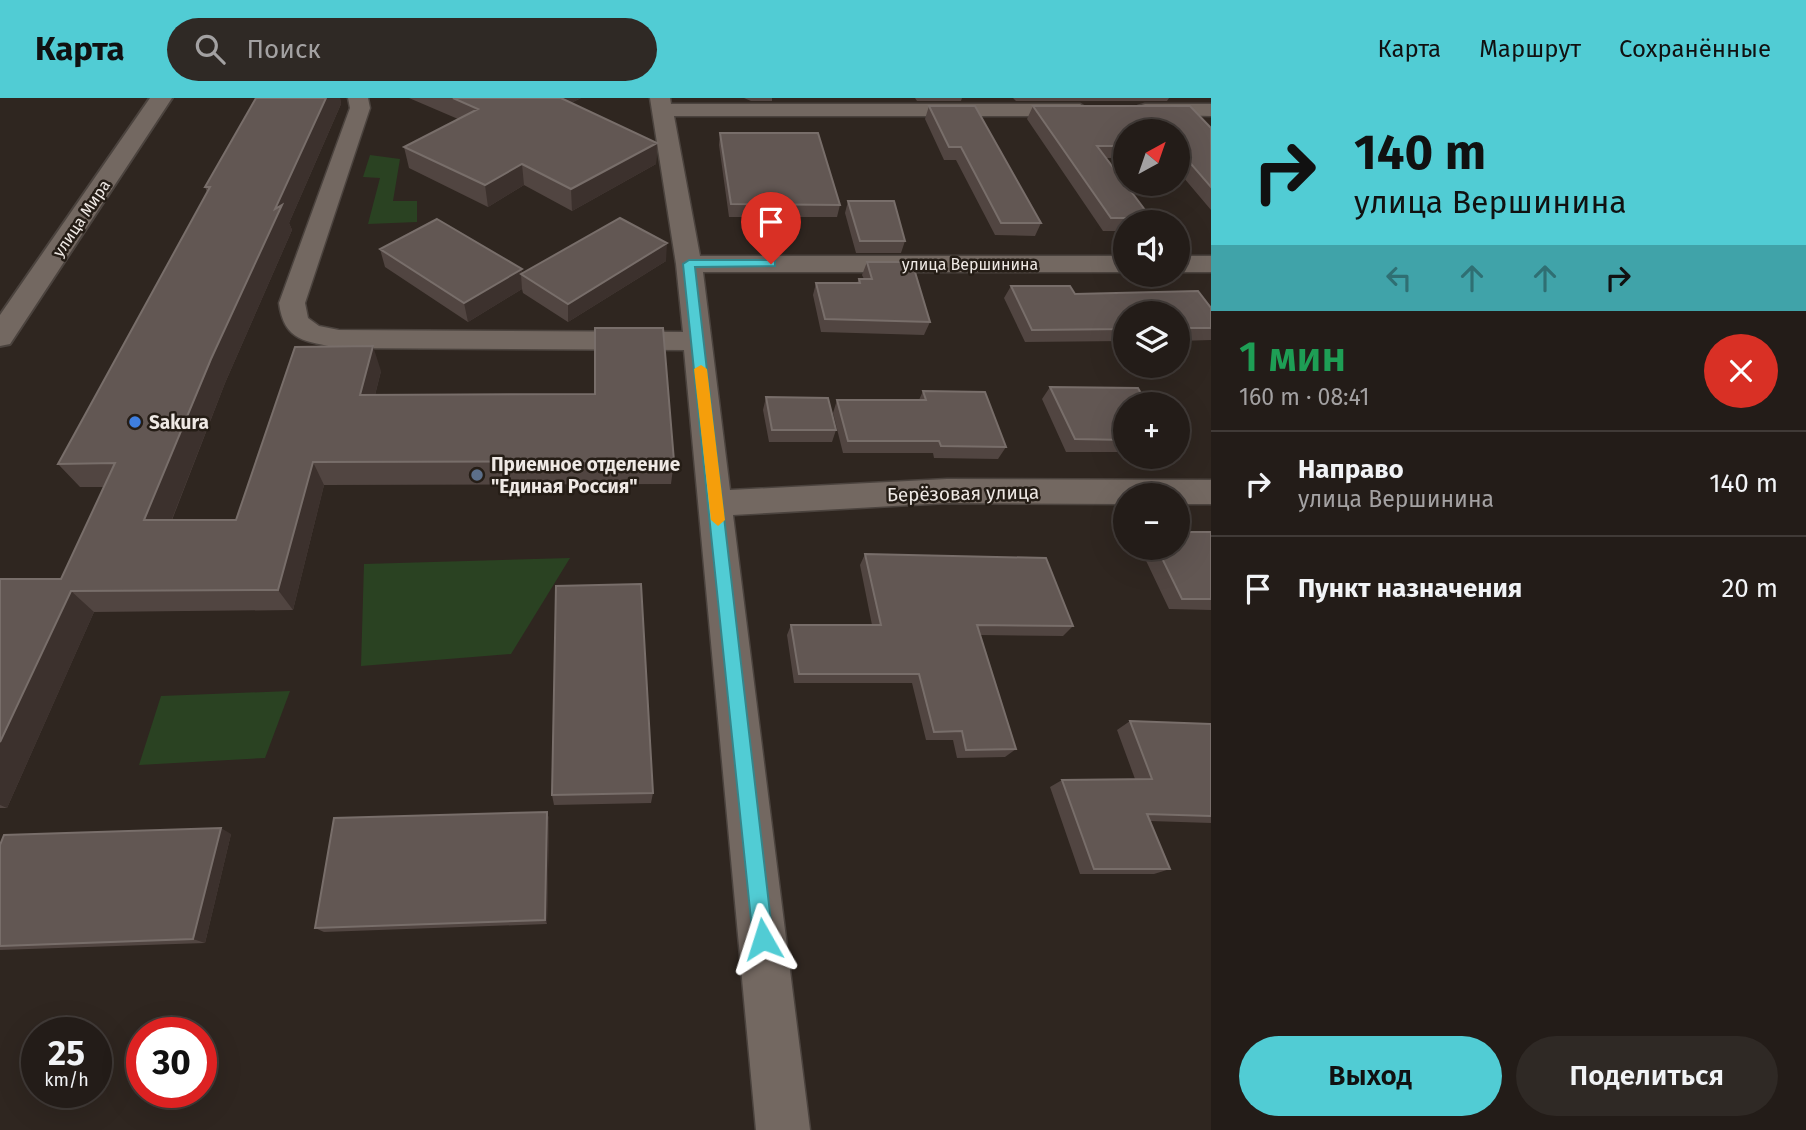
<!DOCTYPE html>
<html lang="ru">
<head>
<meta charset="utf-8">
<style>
	:root { --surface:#231c18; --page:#2f2925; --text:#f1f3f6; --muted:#a3a1a2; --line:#403a37; --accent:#51ccd4 }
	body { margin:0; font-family:"Fira Sans",sans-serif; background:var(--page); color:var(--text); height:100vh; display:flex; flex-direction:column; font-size:26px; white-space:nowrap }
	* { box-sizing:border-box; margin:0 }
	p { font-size:23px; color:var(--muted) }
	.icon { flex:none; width:38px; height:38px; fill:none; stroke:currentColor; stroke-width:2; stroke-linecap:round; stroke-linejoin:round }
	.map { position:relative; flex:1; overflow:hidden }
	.details { display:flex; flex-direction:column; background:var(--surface); width:595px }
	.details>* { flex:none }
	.banner { background:#51ccd4; color:#111; overflow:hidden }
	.needle { width:46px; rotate:40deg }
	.fabs { position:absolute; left:1113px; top:21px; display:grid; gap:14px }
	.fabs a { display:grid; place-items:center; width:77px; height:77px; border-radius:50%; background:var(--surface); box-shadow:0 7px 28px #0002,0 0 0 2px var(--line); font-size:35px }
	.speed { position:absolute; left:21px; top:919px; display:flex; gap:14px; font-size:35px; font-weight:700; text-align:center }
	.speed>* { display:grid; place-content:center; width:91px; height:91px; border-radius:50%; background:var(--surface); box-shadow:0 7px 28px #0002,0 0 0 2px var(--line); line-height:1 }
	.speed small { font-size:18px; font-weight:400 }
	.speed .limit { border:10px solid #d22; background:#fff; color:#111 }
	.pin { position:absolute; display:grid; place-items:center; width:60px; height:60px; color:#fff; margin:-72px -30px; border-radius:50% 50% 50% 0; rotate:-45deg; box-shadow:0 0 7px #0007 }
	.pin .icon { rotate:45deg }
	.me { position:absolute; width:77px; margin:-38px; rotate:354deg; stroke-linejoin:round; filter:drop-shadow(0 0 5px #0008) }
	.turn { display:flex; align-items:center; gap:24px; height:147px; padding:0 28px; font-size:32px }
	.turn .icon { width:91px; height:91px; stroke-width:2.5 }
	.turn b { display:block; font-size:49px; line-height:60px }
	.lanes { display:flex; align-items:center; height:66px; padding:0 28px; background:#0003; justify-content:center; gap:35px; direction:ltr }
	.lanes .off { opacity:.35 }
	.round { display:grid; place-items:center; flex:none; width:74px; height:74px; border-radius:37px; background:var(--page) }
	.headline { display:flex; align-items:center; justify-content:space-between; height:119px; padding:0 28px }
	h1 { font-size:42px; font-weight:600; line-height:52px; color:#1e9e55 }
	.primary-button { display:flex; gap:14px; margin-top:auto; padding:14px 28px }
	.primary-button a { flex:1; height:80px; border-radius:42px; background:var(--accent); color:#111; font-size:28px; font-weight:600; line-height:80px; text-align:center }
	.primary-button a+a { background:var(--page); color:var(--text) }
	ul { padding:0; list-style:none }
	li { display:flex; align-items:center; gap:21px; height:105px; padding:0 28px; border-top:2px solid var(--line) }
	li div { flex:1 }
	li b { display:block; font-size:26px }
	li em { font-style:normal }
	header { display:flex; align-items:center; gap:42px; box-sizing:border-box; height:98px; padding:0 35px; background:var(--accent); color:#111 }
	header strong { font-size:33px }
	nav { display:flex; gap:38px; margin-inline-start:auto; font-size:24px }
	.search { width:490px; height:63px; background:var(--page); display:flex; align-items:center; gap:18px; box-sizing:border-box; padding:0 24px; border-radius:38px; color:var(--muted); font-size:26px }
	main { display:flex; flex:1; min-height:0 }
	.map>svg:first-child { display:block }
</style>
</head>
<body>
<header>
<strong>Карта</strong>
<div class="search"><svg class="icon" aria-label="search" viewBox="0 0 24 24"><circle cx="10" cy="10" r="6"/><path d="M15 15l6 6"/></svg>Поиск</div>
<nav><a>Карта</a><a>Маршрут</a><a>Сохранённые</a></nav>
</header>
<main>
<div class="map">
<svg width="1211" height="1032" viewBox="0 0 1211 1032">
	<rect width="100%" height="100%" fill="#2f2620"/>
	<path fill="#2a4222" d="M 370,57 L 400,61 L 393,103 L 417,103 L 417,124 L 368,126 L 380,80 L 363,79 Z
		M 570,460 L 511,556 L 361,568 L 364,466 Z
		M 290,593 L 265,660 L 139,667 L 161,598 Z"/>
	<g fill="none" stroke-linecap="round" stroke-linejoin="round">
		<g stroke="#4b433e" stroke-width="3">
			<path id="minor" d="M 348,0 L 368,0 L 370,10 L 305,205 L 308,220 L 319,228 L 339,232 L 683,234 L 676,166 L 650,0 L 670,0 L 671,6 L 1080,6 L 1090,12 L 1080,18 L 674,18 L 700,158 L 1125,158 L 1125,174 L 703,174 L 730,392 L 947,381 L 1211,382 L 1211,406 L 1178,406 L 1178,397 L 1125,397 L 1125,406 L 947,405 L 733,417 L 810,1032 L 756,1032 L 684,252 L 339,250 C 306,243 284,244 279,205 L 350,10 Z
				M 1145,6 L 1211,6 L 1211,18 L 1138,16 L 1135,12 L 1138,8 Z
				M 1178,158 L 1211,158 L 1211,174 L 1178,174 Z"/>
		</g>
		<g stroke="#4b433e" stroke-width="4">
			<path id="tertiary" d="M 150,0 L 172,0 L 10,246 L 0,248 L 0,217 Z"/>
		</g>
		<use href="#minor" fill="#736861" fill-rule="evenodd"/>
		<use href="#tertiary" fill="#736861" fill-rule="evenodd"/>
	</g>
	<path fill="#514541" d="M 256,0 L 340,0 L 341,6 L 289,125 L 292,132 L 225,285 L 172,422 L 236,422 L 381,273 L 375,297 L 674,363 L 671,386 L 324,387 L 293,512 L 94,514 L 7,710 L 0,710 L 0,481 L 61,481 L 104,389 L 80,389 L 58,366 L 207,94 L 205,89 Z
		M 409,0 L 581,0 L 571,5 L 657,45 L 656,66 L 572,113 L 524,87 L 488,109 L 409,70 L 404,49 L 458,21 Z
		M 744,0 L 772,0 L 772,3 L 751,3 Z
		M 915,0 L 962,0 L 961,3 L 917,3 Z
		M 1013,0 L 1169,0 L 1167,3 L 1016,3 Z
		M 929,8 L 1041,125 L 1035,138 L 995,137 L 956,62 L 944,62 L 925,21 Z
		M 1033,8 L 1211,30 L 1211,112 L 1178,73 L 1178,33 L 1125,33 L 1125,60 L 1106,60 L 1151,120 L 1148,124 L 1125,124 L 1125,133 L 1103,133 L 1027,21 Z
		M 720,35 L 840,107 L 837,119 L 729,119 L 719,47 Z
		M 848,103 L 905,143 L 901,155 L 856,155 L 845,115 Z
		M 380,151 L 523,175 L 666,163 L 568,224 L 523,195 L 522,191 L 468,224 L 385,169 Z
		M 867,164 L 930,224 L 924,237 L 821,234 L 813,197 L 816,185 L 857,185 L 859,181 L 864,181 L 862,177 Z
		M 1011,188 L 1075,196 L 1211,210 L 1211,242 L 1178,243 L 1178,215 L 1125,215 L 1125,243 L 1025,244 L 1004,200 Z
		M 1050,289 L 1125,306 L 1125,354 L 1066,354 L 1042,301 Z
		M 923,293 L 1006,349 L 998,361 L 934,360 L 933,355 L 843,355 L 833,315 L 837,302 L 919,302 Z
		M 766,299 L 836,332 L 832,344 L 769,344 L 763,312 Z
		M 1211,434 L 1211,512 L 1169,511 L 1140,450 L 1178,450 Z
		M 865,456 L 1073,528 L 1063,538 L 980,537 L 1016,651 L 1005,659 L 957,660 L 953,642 L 926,642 L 912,585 L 794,585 L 787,537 L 791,527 L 872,527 L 860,467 Z
		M 1130,623 L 1211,626 L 1211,725 L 1150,723 L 1170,771 L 1154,776 L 1080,776 L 1050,689 L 1062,682 L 1135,681 L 1117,632 Z
		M 653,695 L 651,705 L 554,707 L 552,697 Z
		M 547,714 L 549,721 L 547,826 L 324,834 L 315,830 Z
		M 231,736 L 205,845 L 0,852 L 0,747 Z"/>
	<path fill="#3c312d" d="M 326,0 L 340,0 L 341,6 L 289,125 L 292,132 L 225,285 L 163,444 L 144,422 L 275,111 Z
		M 549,0 L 581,0 L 550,15 Z
		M 657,45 L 656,66 L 572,113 L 571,91 Z
		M 522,66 L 524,87 L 488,109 L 485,87 Z
		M 667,145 L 666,163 L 568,224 L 568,206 Z
		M 522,171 L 523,178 L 521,176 L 522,191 L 468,224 L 464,205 Z
		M 373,248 L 381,273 L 369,321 L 360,297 Z
		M 313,364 L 324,387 L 293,512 L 278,492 Z
		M 71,493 L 94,514 L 7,710 L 0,707 L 0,644 Z
		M 547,714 L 549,721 L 547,826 L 545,822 Z
		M 221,730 L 231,736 L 205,845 L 193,841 Z"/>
	<path fill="#625753" stroke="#786e6a" stroke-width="2" d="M 256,0 L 326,0 L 275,111 L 282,107 L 211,261 L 144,422 L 236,422 L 295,249 L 373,248 L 360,297 L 595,296 L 595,230 L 663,230 L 674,363 L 313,364 L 278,492 L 71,493 L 0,644 L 0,481 L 61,481 L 115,365 L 58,366 L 210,89 L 205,89 Z
		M 453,0 L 561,0 L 657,45 L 571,91 L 522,66 L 485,87 L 404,49 L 478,11 Z
		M 929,8 L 975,8 L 1041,125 L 1001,125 L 961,49 L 949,49 Z
		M 1033,8 L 1190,8 L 1211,30 L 1211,89 L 1178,51 L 1178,33 L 1125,33 L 1125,48 L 1097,48 L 1151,120 L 1111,120 Z
		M 720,35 L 818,35 L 840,107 L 731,106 Z
		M 848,103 L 894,103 L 905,143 L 860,143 Z
		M 620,120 L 667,145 L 568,206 L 521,176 Z
		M 437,121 L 522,171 L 464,205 L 380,151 Z
		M 867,164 L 912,164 L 930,224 L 825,221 L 816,185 L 860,185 L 859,181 L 872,181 Z
		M 1011,188 L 1070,188 L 1075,196 L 1198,193 L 1211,210 L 1211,230 L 1178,230 L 1178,215 L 1125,215 L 1125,231 L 1032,232 Z
		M 1050,289 L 1138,290 L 1147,306 L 1125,306 L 1125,342 L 1075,341 Z
		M 923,293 L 985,294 L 1006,349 L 941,348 L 939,343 L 848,343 L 837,302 L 926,302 Z
		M 766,299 L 828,300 L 836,332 L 772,332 Z
		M 1178,434 L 1211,434 L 1211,501 L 1182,501 L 1157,450 L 1178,450 Z
		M 865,456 L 1046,460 L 1073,528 L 977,527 L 1016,651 L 966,652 L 962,633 L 934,634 L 919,576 L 799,576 L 791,527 L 881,527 Z
		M 641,486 L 653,695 L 552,697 L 556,488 Z
		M 1130,623 L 1211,626 L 1211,718 L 1147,716 L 1170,771 L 1094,771 L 1062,682 L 1152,681 Z
		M 547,714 L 545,822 L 315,830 L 334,720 Z
		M 221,730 L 193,841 L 0,848 L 0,747 L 4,737 Z"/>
	<path fill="#51ccd4" stroke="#35858a" stroke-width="2" d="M 771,162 L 775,163 L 775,168 L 695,169 L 773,841 L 770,848 L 763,851 L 756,848 L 753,841 L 683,166 L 689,162 Z"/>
	<path fill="#f59e0b" d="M 701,267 L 707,271 L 725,422 L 718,428 L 711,422 L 694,271 Z"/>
	<circle fill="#3f7fe0" stroke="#251d16" stroke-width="2.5" cx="135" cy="324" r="7"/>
	<circle fill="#5c6f8a" stroke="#251d16" stroke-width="2.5" cx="477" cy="377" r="7"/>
	<g text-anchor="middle" stroke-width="5" stroke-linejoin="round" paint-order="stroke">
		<g font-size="16" fill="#efe9e5" stroke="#251d16">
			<text transform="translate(81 120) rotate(-56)" y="6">улица Мира</text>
			<text x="970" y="172">улица Вершинина</text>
		</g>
		<g font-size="19" font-weight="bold" fill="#efe9e5" stroke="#251d16" text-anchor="start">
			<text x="149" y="331">Sakura</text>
			<text x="491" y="373">Приемное отделение<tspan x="491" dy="22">"Единая Россия"</tspan></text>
		</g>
		<g font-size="19" fill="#efe9e5" stroke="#251d16">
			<text transform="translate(963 395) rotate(-1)" y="7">Берёзовая улица</text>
		</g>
	</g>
</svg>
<div class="fabs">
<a><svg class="needle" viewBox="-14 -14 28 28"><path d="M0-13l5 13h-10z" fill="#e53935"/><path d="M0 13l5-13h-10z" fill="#a3a1a2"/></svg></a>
<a><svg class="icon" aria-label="sound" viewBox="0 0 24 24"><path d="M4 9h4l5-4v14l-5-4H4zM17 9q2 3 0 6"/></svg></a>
<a><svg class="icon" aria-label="layers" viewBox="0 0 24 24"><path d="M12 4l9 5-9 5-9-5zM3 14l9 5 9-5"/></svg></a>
<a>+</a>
<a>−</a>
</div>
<div class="speed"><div>25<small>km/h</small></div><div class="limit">30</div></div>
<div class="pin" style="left:771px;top:166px;background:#d93025"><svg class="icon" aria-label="arrive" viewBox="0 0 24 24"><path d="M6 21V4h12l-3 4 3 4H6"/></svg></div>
<svg class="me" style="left:763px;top:841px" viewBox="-20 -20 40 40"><path d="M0-17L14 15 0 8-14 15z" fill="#51ccd4" stroke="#fff" stroke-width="4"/></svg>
</div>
<section class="details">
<div class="banner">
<div class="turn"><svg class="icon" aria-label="right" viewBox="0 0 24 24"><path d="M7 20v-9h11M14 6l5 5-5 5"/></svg><div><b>140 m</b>улица Вершинина</div></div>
<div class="lanes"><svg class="icon off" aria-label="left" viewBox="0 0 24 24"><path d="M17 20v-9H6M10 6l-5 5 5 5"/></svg><svg class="icon off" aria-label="ahead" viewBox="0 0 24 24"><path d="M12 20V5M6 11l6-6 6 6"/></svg><svg class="icon off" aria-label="ahead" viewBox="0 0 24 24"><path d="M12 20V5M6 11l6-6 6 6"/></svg><svg class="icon" aria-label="right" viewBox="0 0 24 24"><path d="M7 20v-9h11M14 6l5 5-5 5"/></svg></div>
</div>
<div class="headline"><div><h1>1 мин</h1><p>160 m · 08:41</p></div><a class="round" style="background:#d93025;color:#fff"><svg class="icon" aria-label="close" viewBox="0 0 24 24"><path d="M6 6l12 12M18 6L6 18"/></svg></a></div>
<ul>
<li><svg class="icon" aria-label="right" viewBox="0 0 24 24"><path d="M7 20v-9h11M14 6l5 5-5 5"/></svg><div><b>Направо</b><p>улица Вершинина</p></div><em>140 m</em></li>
<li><svg class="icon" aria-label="arrive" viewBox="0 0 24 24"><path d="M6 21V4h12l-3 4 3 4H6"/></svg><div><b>Пункт назначения</b></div><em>20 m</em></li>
</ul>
<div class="primary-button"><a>Выход</a><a>Поделиться</a></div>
</section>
</main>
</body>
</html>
